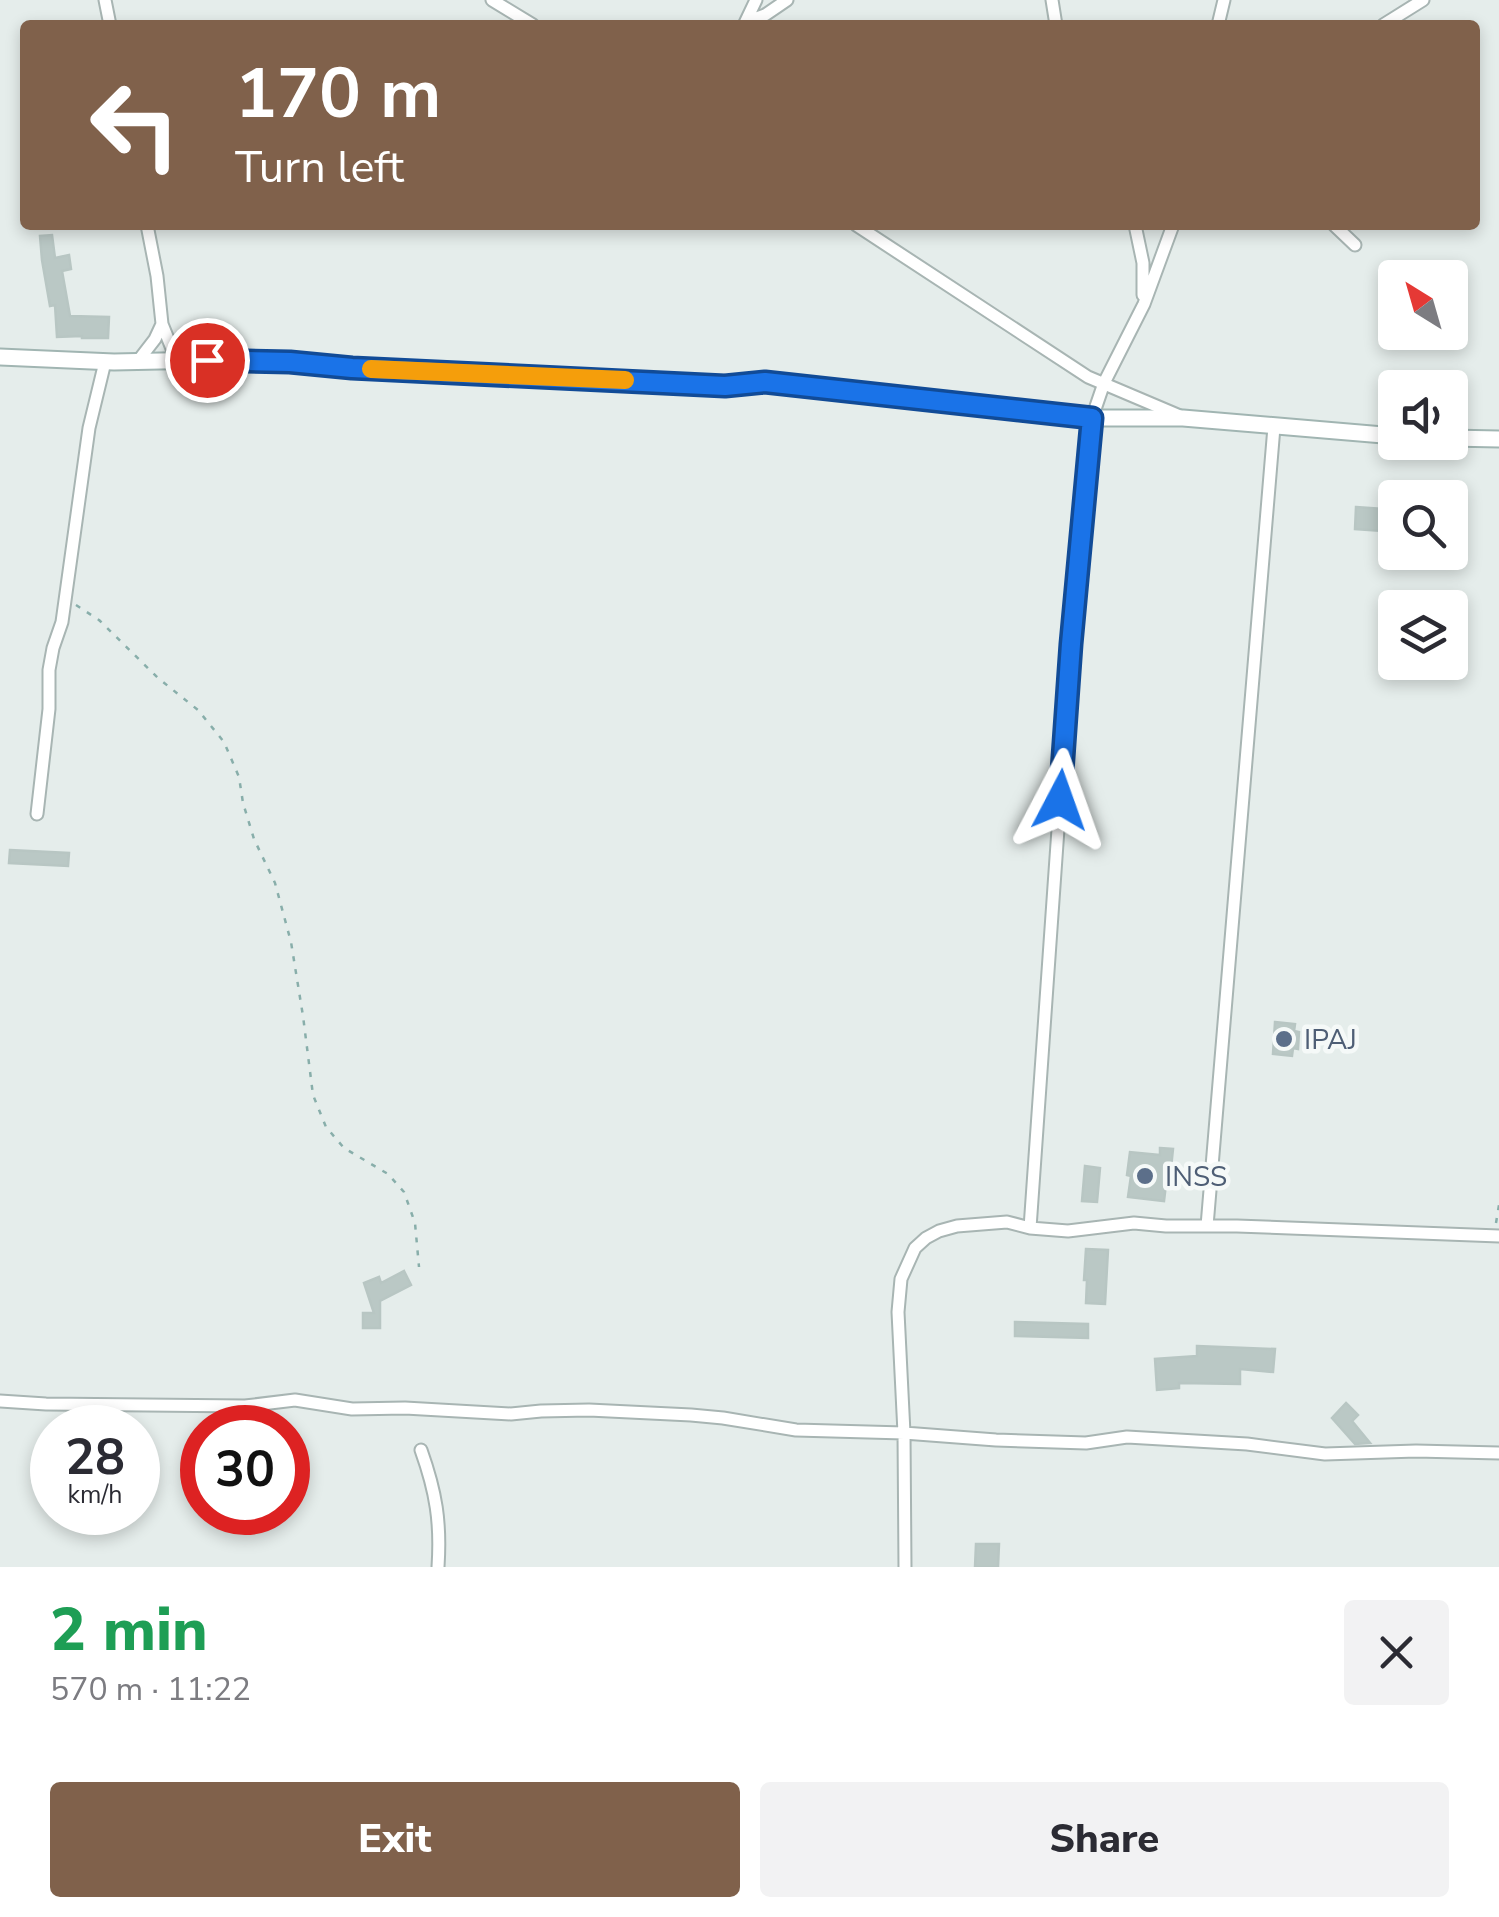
<!DOCTYPE html>
<html lang="en">
<head>
<meta charset="utf-8">
<style>
	:root { --surface:#fff; --page:#f2f2f3; --text:#2b2b33; --muted:#7c7c81; --accent:#80614b }
	body { margin:0; font-family:"Nunito Sans",sans-serif; background:var(--page); color:var(--text); height:100vh; display:flex; flex-direction:column; font-size:38px; white-space:nowrap }
	* { box-sizing:border-box; margin:0 }
	p { font-size:32px; color:var(--muted) }
	.icon { flex:none; width:55px; height:55px; fill:none; stroke:currentColor; stroke-width:2; stroke-linecap:round; stroke-linejoin:round }
	.map { position:relative; height:1567px; overflow:hidden }
	.side { display:flex; flex-direction:column; background:var(--surface); flex:1 }
	.side>* { flex:none }
	.top-card { position:absolute; left:20px; top:20px; width:1460px; height:210px; border-radius:10px; box-shadow:0 5px 15px #0003; background:#80614b; color:#fff; overflow:hidden }
	.needle { width:65px; rotate:323deg }
	.controls { position:absolute; left:1378px; top:260px; display:grid; gap:20px }
	.controls a { display:grid; place-items:center; width:90px; height:90px; border-radius:10px; background:var(--surface); box-shadow:0 5px 15px #0003; font-size:50px }
	.speed { position:absolute; left:30px; top:1405px; display:flex; gap:20px; font-size:50px; font-weight:700; text-align:center }
	.speed>* { display:grid; place-content:center; width:130px; height:130px; border-radius:50%; background:var(--surface); box-shadow:0 5px 15px #0003; line-height:1 }
	.speed small { font-size:25px; font-weight:400 }
	.speed .limit { border:15px solid #d22; background:#fff; color:#111 }
	.pin { position:absolute; display:grid; place-items:center; width:85px; height:85px; color:#fff; margin:-42px; border:5px solid #fff; border-radius:50%; box-shadow:0 2px 10px #0007 }
	.me { position:absolute; width:110px; margin:-55px; rotate:4deg; stroke-linejoin:round; filter:drop-shadow(0 0 8px #0008) }
	.turn { display:flex; align-items:center; gap:35px; height:210px; padding:0 50px; font-size:45px }
	.turn .icon { width:130px; height:130px; stroke-width:2.5 }
	.turn b { display:block; font-size:70px; line-height:85px }
	.round { display:grid; place-items:center; flex:none; width:105px; height:105px; border-radius:10px; background:var(--page) }
	.summary { display:flex; align-items:center; justify-content:space-between; height:170px; padding:0 50px }
	h1 { font-size:60px; font-weight:800; line-height:75px; color:#1e9e55 }
	.cta { display:flex; gap:20px; margin-top:auto; padding:20px 50px }
	.cta a { flex:1; height:115px; border-radius:10px; background:var(--accent); color:#fff; font-size:40px; font-weight:800; line-height:115px; text-align:center }
	.cta a+a { background:var(--page); color:var(--text) }
	.map>svg:first-child { display:block }
</style>
</head>
<body>
<div class="map">
<svg width="1499" height="1567" viewBox="0 0 1499 1567">
	<rect width="100%" height="100%" fill="#e5edeb"/>
	<path fill="#bac8c5" stroke="#b8c6c3" stroke-width="2.5" d="M 52,235 L 55,258 L 69,255 L 71,269 L 62,271 L 70,316 L 109,317 L 108,338 L 82,338 L 82,336 L 57,337 L 55,305 L 50,306 L 42,260 L 40,236 Z
		M 1356,507 L 1383,509 L 1382,531 L 1355,529 Z
		M 10,850 L 69,853 L 68,866 L 9,863 Z
		M 1275,1022 L 1295,1024 L 1294,1031 L 1299,1032 L 1298,1049 L 1293,1048 L 1292,1056 L 1273,1054 Z
		M 1160,1148 L 1173,1149 L 1171,1168 L 1168,1167 L 1164,1201 L 1128,1197 L 1131,1176 L 1127,1175 L 1130,1152 L 1160,1155 Z
		M 1085,1166 L 1100,1168 L 1097,1202 L 1082,1201 Z
		M 1086,1249 L 1108,1250 L 1105,1304 L 1086,1303 L 1087,1280 L 1084,1280 Z
		M 404,1271 L 411,1285 L 380,1301 L 380,1328 L 363,1328 L 363,1313 L 374,1313 L 364,1283 L 379,1277 L 381,1283 Z
		M 1015,1322 L 1088,1324 L 1088,1338 L 1015,1336 Z
		M 1197,1346 L 1275,1349 L 1273,1372 L 1240,1369 L 1240,1384 L 1179,1383 L 1179,1388 L 1157,1390 L 1155,1359 L 1197,1356 Z
		M 1346,1403 L 1358,1415 L 1352,1421 L 1370,1443 L 1355,1444 L 1332,1418 Z
		M 976,1544 L 999,1544 L 998,1567 L 975,1567 Z"/>
	<g fill="none" stroke-linecap="round" stroke-linejoin="round">
		<g stroke="#a8b5b3" stroke-width="15">
			<path id="street" d="M 105,0 L 110,25
				M 492,0 L 533,25
				M 1052,0 L 1056,25
				M 746,22 L 765,15 L 787,0
				M 745,23 L 756,0
				M 1218,25 L 1224,0
				M 1383,25 L 1423,0
				M 147,225 L 157,276 L 162,324 L 177,361
				M 856,225 L 1088,377 L 1180,416
				M 1135,225 L 1143,263 L 1143,295
				M 1334,225 L 1355,245
				M 138,361 L 155,339 L 162,324
				M 37,814 L 49,709 L 49,670 L 53,648 L 62,622 L 89,428 L 105,362
				M 1207,1226 L 1274,427
				M 1030,1228 L 1071,644 L 1092,418 L 1104,383 L 1144,304 L 1173,225
				M 0,1401 L 46,1404 L 245,1406 L 295,1400 L 352,1409 L 405,1408 L 511,1414 L 541,1411 L 589,1410 L 691,1415 L 723,1418 L 796,1430 L 904,1433 L 996,1440 L 1086,1443 L 1127,1437 L 1247,1444 L 1325,1454 L 1416,1451 L 1499,1453
				M 421,1450 C 436,1492 441,1522 438,1567
				M 905,1567 L 904,1433 L 898,1312 L 901,1279 L 915,1248 L 926,1238 L 939,1231 L 957,1226 L 1007,1222 L 1030,1228 L 1068,1231 L 1134,1223 L 1166,1226 L 1237,1226 L 1499,1236"/>
		</g>
		<g stroke="#a1b5b2" stroke-width="19">
			<path id="secondary" d="M 0,357 L 114,362 L 207,360 L 290,362 L 352,368 L 725,386 L 765,382 L 1092,418 L 1183,418 L 1395,436
				M 1450,438 L 1499,439"/>
		</g>
		<path stroke="#88aeaa" stroke-width="2.5" stroke-dasharray="5 8" stroke-linecap="butt" d="M 76,605 L 99,620 L 158,678 L 198,710 L 224,742 L 239,777 L 243,803 L 254,839 L 275,883 L 291,942 L 303,1016 L 313,1095 L 326,1127 L 344,1148 L 388,1174 L 404,1192 L 415,1223 L 419,1267
			M 1496,1223 L 1499,1205"/>
		<use href="#street" stroke="#fff" stroke-width="11"/>
		<use href="#secondary" stroke="#fff" stroke-width="15"/>
	</g>
	<g fill="none" stroke-linecap="round" stroke-linejoin="round">
		<g stroke="#114b97" stroke-width="25">
			<path id="route" d="M 207,360 L 290,362 L 352,368 L 684,384 L 725,386 L 765,382 L 1092,418 L 1071,644 L 1060,800"/>
		</g>
		<use href="#route" stroke="#1a73e8" stroke-width="18"/>
		<path stroke="#f59e0b" stroke-width="18" d="M 371,369 L 625,380"/>
	</g>
	<g fill="#5c6f8a" stroke="#f5f9f8" stroke-width="4">
		<circle cx="1284" cy="1039" r="10"/>
		<circle cx="1145" cy="1176" r="10"/>
	</g>
	<g text-anchor="middle" stroke-width="9" stroke-linejoin="round" paint-order="stroke">
		<g font-size="28" fill="#4e5e75" stroke="#f5f9f8" text-anchor="start">
			<text x="1304" y="1049">IPAJ</text>
			<text x="1165" y="1186">INSS</text>
		</g>
	</g>
</svg>
<div class="controls">
<a><svg class="needle" viewBox="-14 -14 28 28"><path d="M0-13l5 13h-10z" fill="#e53935"/><path d="M0 13l5-13h-10z" fill="#7c7c81"/></svg></a>
<a><svg class="icon" aria-label="sound" viewBox="0 0 24 24"><path d="M4 9h4l5-4v14l-5-4H4zM17 9q2 3 0 6"/></svg></a>
<a><svg class="icon" aria-label="search" viewBox="0 0 24 24"><circle cx="10" cy="10" r="6"/><path d="M15 15l6 6"/></svg></a>
<a><svg class="icon" aria-label="layers" viewBox="0 0 24 24"><path d="M12 4l9 5-9 5-9-5zM3 14l9 5 9-5"/></svg></a>
</div>
<div class="speed"><div>28<small>km/h</small></div><div class="limit">30</div></div>
<div class="pin" style="left:207px;top:360px;background:#d93025"><svg class="icon" aria-label="arrive" viewBox="0 0 24 24"><path d="M6 21V4h12l-3 4 3 4H6"/></svg></div>
<svg class="me" style="left:1060px;top:800px" viewBox="-20 -20 40 40"><path d="M0-17L14 15 0 8-14 15z" fill="#1a73e8" stroke="#fff" stroke-width="4"/></svg>
<div class="top-card">
<div class="turn"><svg class="icon" aria-label="left" viewBox="0 0 24 24"><path d="M17 20v-9H6M10 6l-5 5 5 5"/></svg><div><b>170 m</b>Turn left</div></div>
</div>
</div>
<section class="side">
<div class="summary"><div><h1>2 min</h1><p>570 m · 11:22</p></div><a class="round"><svg class="icon" aria-label="close" viewBox="0 0 24 24"><path d="M6 6l12 12M18 6L6 18"/></svg></a></div>
<div class="cta"><a>Exit</a><a>Share</a></div>
</section>
</body>
</html>
